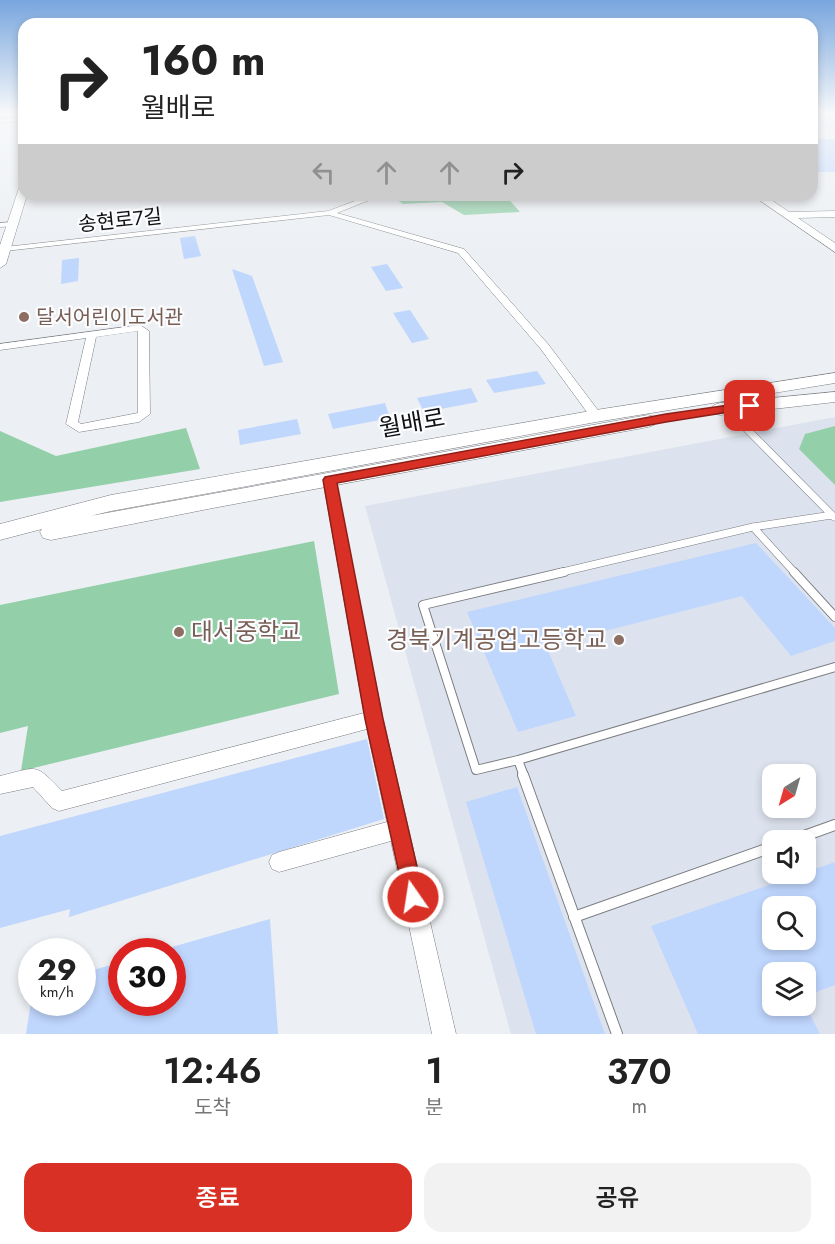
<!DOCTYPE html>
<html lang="ko">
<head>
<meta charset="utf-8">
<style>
	:root { --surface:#fff; --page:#f2f2f2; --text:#222; --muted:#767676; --accent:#d93025 }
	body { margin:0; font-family:Jost,"Noto Sans KR",sans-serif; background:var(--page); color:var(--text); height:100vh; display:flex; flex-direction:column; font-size:22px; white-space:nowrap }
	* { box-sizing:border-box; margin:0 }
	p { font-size:20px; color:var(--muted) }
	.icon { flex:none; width:33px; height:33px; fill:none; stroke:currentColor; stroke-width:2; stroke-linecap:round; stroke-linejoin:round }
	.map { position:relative; height:1034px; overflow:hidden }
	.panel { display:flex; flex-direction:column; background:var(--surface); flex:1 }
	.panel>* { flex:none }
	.hud { position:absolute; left:18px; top:18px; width:800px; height:183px; border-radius:18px; box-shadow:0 3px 9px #0003; background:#fff; color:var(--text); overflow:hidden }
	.needle { width:39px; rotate:217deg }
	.buttons { position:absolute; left:762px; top:764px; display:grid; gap:12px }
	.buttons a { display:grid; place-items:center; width:54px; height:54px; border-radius:12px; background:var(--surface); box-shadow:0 3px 9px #0003; font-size:30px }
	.speed { position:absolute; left:18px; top:938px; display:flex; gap:12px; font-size:30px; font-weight:700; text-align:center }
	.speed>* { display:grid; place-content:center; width:78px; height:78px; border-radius:50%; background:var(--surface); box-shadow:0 3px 9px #0003; line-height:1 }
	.speed small { font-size:15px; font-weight:400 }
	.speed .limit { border:9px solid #d22; background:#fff; color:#111 }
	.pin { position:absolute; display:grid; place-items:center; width:51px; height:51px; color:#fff; margin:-26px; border-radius:12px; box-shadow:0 3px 9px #0006 }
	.me { position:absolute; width:66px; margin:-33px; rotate:347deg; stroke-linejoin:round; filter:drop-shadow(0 0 4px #0008) }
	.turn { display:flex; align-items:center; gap:21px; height:126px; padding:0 24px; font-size:27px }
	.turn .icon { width:78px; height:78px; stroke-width:2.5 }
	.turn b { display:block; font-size:42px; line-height:51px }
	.lanes { display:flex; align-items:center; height:57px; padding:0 24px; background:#0003; justify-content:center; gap:30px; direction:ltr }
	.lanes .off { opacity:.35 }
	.eta { display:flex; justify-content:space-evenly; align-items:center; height:102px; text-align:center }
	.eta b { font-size:36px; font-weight:600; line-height:42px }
	.button { display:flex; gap:12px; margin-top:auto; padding:12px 24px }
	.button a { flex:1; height:69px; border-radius:18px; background:var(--accent); color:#fff; font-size:24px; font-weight:600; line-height:69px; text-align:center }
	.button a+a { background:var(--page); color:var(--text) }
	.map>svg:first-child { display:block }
</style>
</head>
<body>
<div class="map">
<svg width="835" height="1034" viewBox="0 0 835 1034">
	<rect width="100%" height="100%" fill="#eceff3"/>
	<path fill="#dde3ee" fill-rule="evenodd" d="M 812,112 L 835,112 L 835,129 L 827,129 L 812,119 Z
		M 835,417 L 835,1034 L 511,1034 L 365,506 ZM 772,774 L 806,774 L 806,807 L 772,807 ZM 772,840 L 806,840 L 806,873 L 772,873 ZM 772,906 L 806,906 L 806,939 L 772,939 ZM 772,972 L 806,972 L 806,1005 L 772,1005 Z"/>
	<path fill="#93d0a9" d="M 505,195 L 520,212 L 464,215 L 442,202 L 403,204 L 391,196 Z
		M 835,426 L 835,485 L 799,449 L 805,434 Z
		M 186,428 L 200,469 L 0,502 L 0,431 L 56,456 Z
		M 314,541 L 339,694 L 21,771 L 28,726 L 0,733 L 0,605 Z"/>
	<path fill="#bfd6fd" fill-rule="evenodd" d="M 812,139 L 835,139 L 835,172 L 812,172 Z
		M 195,236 L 201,256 L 184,259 L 180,238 Z
		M 79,258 L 78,281 L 61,284 L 62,260 Z
		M 387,264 L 403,288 L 386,291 L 371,267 Z
		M 232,269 L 252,276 L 283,362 L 264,366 Z
		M 410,310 L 429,339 L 412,343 L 393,313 Z
		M 537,371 L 546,384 L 494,393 L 486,380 Z
		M 471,388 L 478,402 L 424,412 L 417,398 Z
		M 385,403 L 390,418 L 333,429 L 328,414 Z
		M 297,419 L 301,434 L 240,445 L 238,430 Z
		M 756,543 L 835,628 L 835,641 L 791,656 L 742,596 L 546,646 L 576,716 L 518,732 L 467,612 Z
		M 367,739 L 384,819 L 69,917 L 70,909 L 0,928 L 0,836 Z
		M 517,787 L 605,1034 L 536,1034 L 466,802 Z
		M 835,862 L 835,985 L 806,996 L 806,972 L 772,972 L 772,1005 L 805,1005 L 820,1034 L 698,1034 L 651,926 ZM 772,906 L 806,906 L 806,939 L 772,939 Z
		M 270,919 L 278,1034 L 26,1034 L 31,1002 L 82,1002 L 82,973 L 122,962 L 122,1002 L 172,1002 L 172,947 Z"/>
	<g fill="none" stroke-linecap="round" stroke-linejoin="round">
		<g stroke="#7b7d81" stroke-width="7">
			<path id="lane-far3" d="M 726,408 L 732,414"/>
		</g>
		<g stroke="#7b7d81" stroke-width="8">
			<path id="lane-far2" d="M 730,412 L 834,517
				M 753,527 L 795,573
				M 558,573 L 753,527 L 832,515"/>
		</g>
		<g stroke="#7b7d81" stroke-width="10">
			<path id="lane-far1" d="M 794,572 L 835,617
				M 518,760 L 835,667
				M 524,776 L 518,760 L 476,770 L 423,605 L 564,572"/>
		</g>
		<g stroke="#7b7d81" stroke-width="12">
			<path id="lane" d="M 523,775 L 617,1034
				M 793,840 L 835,825
				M 574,917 L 772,847"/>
		</g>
		<g stroke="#7b7d81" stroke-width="1">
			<path id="street" d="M 24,116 L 24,120 L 0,123 L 0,119 Z
				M 371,195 L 382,195 L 337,213 L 464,249 L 548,344 L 600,413 L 600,419 L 592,419 L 540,348 L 458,253 L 329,215 L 5,251 L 1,249 L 5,247 L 328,211 Z
				M 16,222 L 16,226 L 0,227 L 0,223 Z
				M 140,325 L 149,331 L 150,414 L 139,422 L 79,432 L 66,424 L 86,338 L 0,350 L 0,344 ZM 138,331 L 138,413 L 81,424 L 78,422 L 96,337 Z
				M 329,475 L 335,480 L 383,719 L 456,1034 L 432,1034 L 391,841 L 279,872 L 272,869 L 269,862 L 272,855 L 279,852 L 387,822 L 367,729 L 59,811 L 52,808 L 33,787 L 0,794 L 0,776 C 38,767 34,762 62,791 L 364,713 L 323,480 Z"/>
		</g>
		<g stroke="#7b7d81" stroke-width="1">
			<path id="secondary" d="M 24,185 L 24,195 L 27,195 L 6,264 L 0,268 L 0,245 L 19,188 Z
				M 752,195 L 764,195 L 789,212 L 835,211 L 835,217 L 798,218 L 835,243 L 835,252 Z"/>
		</g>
		<g stroke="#7b7d81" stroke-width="1">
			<path id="primary" d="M 835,373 L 835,383 L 596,422 L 111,511 L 90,516 L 648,415 L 654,417 L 657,421 L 654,425 L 648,427 L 213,508 L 51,540 L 43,538 L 40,532 L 42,529 L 0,540 L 0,524 L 111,495 L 596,410 Z
				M 835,392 L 835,402 L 720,415 L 714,413 L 711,409 L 714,405 L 720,403 Z"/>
		</g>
		<use href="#lane-far3" stroke="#fff" stroke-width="5"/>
		<use href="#lane-far2" stroke="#fff" stroke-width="7"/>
		<use href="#lane-far1" stroke="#fff" stroke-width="8"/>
		<use href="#lane" stroke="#fff" stroke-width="10"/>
		<use href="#street" fill="#fff" fill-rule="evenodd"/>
		<use href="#secondary" fill="#fff" fill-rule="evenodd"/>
		<use href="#primary" fill="#fff" fill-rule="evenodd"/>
	</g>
	<linearGradient id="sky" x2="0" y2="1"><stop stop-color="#78a6de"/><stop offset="0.44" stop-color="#f6f8fa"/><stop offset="1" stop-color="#f6f8fa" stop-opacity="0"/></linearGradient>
	<rect width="835" height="256" fill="url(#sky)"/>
	<path fill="#d93025" stroke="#8d1f18" stroke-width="1.5" d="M 750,402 L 754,403 L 754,408 L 666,422 L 337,483 L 383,719 L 424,897 L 421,905 L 413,908 L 406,905 L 365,719 L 323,480 L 325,477 L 666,414 Z"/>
	<g fill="#8d6e63" stroke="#fafcfe" stroke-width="2">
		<circle cx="24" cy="317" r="6"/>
		<circle cx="179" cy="632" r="6"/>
		<circle cx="619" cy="640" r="6"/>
	</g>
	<g text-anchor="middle" stroke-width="4.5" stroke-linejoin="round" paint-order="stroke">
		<g font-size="20" fill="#121214" stroke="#fafcfe">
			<text transform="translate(120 220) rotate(-6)" y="7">송현로7길</text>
		</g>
		<g font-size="20" fill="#785e54" stroke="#fafcfe" text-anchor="start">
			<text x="36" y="324">달서어린이도서관</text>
		</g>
		<g font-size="24" fill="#121214" stroke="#fafcfe">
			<text transform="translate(412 423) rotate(-10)" y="8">월배로</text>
		</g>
		<g font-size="24" fill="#785e54" stroke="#fafcfe" text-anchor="start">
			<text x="191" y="640">대서중학교</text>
			<text x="607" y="648" text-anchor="end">경북기계공업고등학교</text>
		</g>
	</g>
</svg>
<div class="buttons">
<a><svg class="needle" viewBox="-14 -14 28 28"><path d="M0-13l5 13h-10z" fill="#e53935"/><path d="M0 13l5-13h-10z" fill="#767676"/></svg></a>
<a><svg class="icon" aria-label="sound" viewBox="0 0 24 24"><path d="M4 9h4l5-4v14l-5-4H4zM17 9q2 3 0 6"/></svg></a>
<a><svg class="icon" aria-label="search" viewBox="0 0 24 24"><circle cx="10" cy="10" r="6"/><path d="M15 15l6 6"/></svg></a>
<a><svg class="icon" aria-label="layers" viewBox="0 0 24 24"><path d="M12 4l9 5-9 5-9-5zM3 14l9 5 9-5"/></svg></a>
</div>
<div class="speed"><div>29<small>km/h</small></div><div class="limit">30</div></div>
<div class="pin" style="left:750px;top:406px;background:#d93025"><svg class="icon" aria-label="arrive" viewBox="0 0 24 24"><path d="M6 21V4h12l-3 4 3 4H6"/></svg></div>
<svg class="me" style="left:413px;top:897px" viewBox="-20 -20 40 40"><circle r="17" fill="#d93025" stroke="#fff" stroke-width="3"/><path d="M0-11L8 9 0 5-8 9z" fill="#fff"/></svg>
<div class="hud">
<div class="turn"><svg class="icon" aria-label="right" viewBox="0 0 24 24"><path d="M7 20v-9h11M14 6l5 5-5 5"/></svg><div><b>160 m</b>월배로</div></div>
<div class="lanes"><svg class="icon off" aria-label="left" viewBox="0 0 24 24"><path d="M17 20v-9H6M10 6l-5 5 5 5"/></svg><svg class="icon off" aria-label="ahead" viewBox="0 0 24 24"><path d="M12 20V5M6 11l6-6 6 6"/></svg><svg class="icon off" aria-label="ahead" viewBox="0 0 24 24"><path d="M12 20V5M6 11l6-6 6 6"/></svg><svg class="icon" aria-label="right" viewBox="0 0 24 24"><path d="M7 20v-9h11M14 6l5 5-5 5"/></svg></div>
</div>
</div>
<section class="panel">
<div class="eta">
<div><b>12:46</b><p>도착</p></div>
<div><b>1</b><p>분</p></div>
<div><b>370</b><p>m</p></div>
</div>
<div class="button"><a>종료</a><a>공유</a></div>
</section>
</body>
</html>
